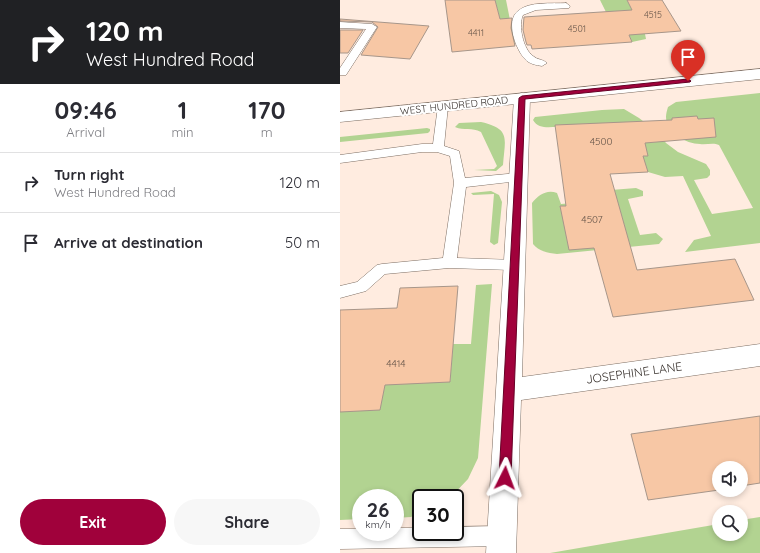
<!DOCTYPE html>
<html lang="en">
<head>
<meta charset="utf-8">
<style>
	:root { --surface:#fff; --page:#f7f7f7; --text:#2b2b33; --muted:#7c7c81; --line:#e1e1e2; --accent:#a0013b }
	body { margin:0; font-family:Quicksand,sans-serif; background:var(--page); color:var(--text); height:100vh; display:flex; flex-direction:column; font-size:15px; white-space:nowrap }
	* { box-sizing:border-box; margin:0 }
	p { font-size:13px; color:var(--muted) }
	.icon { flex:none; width:22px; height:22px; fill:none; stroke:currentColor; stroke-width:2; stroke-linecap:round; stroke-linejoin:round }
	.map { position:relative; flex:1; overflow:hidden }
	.drawer { display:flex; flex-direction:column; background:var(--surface); width:340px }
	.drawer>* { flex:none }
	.banner { background:#202124; color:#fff; overflow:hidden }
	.controls { position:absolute; left:372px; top:461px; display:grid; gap:8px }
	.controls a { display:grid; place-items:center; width:36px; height:36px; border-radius:50%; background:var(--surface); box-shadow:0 2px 6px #0003; font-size:20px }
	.speed { position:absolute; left:12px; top:489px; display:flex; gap:8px; font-size:20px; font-weight:700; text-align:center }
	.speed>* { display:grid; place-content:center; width:52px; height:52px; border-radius:50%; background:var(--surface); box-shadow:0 2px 6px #0003; line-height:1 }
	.speed small { font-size:10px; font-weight:400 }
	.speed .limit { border:2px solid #111; border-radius:6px; background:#fff; color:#111 }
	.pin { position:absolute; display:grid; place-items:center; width:34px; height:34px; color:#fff; margin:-41px -17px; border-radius:50% 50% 50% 0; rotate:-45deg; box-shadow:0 0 4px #0007 }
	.pin .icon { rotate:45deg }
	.me { position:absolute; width:44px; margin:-22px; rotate:3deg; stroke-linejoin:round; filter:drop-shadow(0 0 3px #0008) }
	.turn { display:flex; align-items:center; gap:14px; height:84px; padding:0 20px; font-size:18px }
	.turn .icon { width:52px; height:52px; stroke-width:2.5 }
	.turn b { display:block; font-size:28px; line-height:34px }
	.eta { display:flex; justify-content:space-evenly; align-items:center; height:68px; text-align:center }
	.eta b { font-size:24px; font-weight:800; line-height:28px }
	.action { display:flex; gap:8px; margin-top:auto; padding:8px 20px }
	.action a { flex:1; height:46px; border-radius:24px; background:var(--accent); color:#fff; font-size:16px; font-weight:800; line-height:46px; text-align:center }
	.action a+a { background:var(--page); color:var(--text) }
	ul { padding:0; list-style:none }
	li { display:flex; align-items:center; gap:12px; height:60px; padding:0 20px; border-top:1px solid var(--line) }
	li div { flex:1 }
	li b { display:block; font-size:15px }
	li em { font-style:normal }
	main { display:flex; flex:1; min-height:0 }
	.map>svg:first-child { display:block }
</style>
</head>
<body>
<main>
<section class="drawer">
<div class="banner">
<div class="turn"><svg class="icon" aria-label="right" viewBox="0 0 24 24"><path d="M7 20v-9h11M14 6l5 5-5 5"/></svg><div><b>120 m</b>West Hundred Road</div></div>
</div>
<div class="eta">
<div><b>09:46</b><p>Arrival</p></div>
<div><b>1</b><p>min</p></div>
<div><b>170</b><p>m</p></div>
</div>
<ul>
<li><svg class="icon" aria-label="right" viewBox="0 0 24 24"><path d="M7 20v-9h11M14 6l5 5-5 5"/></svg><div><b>Turn right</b><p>West Hundred Road</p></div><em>120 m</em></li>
<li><svg class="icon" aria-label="arrive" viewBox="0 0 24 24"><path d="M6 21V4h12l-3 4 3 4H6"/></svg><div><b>Arrive at destination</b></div><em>50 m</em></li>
</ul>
<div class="action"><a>Exit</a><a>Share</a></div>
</section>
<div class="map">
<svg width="420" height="553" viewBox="0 0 420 553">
	<rect width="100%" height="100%" fill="#ffece0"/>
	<path fill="#b2d391" d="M 155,0 L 166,0 L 175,45 L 167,47 Z
		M 260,0 L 287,0 L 305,34 L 306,39 L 292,42 L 279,11 L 266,12 Z
		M 420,93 L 420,243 L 345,252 L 354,240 L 371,236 L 343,176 L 325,177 L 308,172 L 217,127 C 208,127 198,129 193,120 L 195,117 L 262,110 L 284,109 L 299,118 L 316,131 L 326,143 L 338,152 L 366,164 L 370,170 L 370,175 L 367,178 L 354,180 L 372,214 L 413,208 L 379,145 C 373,142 367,145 360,144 C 346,144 326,132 326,117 C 326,114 327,110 328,107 L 336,102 Z
		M 141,122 C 171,129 165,138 163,165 L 156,171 L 134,170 L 154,169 L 157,166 L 141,132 C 132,127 124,131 115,127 L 119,123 Z
		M 87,128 L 90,129 L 90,131 L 88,133 L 0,142 L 0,137 Z
		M 296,188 L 303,191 L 303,196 L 288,199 L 300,235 L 316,233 L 323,239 L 319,244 L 217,254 C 207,253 199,251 193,244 L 192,203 C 198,195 207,189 217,193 L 221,204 L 270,200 L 271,190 Z
		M 151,191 L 159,195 L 162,202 L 158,243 L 154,245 L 150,242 L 154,194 L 133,195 L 131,193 Z
		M 152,284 L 138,458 L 128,479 L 110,498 L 81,498 L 81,512 L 71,517 L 55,518 L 55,498 L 21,498 L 21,519 L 0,520 L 0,375 L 25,369 L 110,382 L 113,344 L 131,344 L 136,285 Z
		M 420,517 L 420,553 L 210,553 L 379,524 L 379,534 L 401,534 L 401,520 Z"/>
	<path fill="#f7c7a5" stroke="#a7968a" d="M 105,0 L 155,0 L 160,19 L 172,18 L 171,28 L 175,46 L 112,52 Z
		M 287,0 L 322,0 L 341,31 L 289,35 L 292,42 L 192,49 L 191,45 L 187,45 L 186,42 L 183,30 L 184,17 L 292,10 Z
		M 0,19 L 89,26 L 70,59 L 21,55 L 38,27 L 32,22 L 0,21 Z
		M 0,30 L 23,30 L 8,53 L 0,53 Z
		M 357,116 L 358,119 L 374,118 L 376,137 L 305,143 L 308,156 L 303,156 L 308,172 L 270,174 L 297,270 L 395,259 L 414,300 L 273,317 L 254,248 L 229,250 L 220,206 L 226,206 L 215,125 L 332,120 L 332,118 Z
		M 118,286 L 110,382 L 45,385 L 40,410 L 0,412 L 0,310 L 57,308 L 60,288 Z
		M 420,416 L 420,483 L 401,486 L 401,468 L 379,468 L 379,490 L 308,500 L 291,434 Z"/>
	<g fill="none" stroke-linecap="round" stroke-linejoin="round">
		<g stroke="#7d6e63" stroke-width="1">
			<path id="service" d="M 226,3 L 230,6 L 229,8 L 196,10 L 183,15 C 178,25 183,49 193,56 C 197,60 203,59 207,63 L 202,66 C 196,65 189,64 185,59 C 176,50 165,21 178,11 C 189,1 212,4 226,3 Z
				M 0,22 L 32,24 L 37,27 L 6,75 L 0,75 L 0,68 L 26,29 L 0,28 Z
				M 103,103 L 108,106 L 104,146 L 119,151 L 125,178 L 178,173 L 182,174 L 184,177 L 182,180 L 178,181 L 126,187 L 117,258 L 174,260 L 179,261 L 181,265 L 179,269 L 174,270 L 109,268 L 45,274 L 26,291 L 0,298 L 0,286 L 17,282 L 37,265 L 42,264 L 103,258 L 114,183 L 110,156 L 97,152 L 82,152 L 0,163 L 0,155 L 82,144 L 93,144 L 98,106 Z
				M 162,526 L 169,529 L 172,536 L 169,543 L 162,546 L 0,549 L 0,529 L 21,529 L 21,532 L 55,532 L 55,528 L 81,528 L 81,532 L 115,532 L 115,527 Z"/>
		</g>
		<g stroke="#7d6e63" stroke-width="1">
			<path id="minor" d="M 182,93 L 188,95 L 190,98 L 182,377 L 420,344 L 420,366 L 181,400 L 176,553 L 146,553 L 174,98 L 176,95 Z"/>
		</g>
		<g stroke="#7d6e63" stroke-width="1">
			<path id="primary" d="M 420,69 L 420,79 L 0,122 L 0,112 Z"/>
		</g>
		<use href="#service" fill="#fff" fill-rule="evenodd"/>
		<use href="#minor" fill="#fff" fill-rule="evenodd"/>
		<use href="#primary" fill="#fff" fill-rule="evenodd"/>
	</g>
	<path fill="#a0013b" stroke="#680126" d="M 348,79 L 351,81 L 350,82 L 185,99 L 171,478 L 169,482 L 165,484 L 161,482 L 159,478 L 179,98 L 182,96 Z"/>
	<g text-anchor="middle" stroke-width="4" stroke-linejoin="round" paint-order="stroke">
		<g font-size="9" fill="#67564a">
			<text x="313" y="18">4515</text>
			<text x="237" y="32">4501</text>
			<text x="136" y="36">4411</text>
		</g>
		<g font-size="10" fill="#37302c" stroke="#fff">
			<text transform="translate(114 105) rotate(-6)" y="4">WEST HUNDRED ROAD</text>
		</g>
		<g font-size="10" fill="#67564a">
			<text x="261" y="145">4500</text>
			<text x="252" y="223">4507</text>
			<text x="56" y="367">4414</text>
		</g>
		<g font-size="12" fill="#37302c" stroke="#fff">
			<text transform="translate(294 373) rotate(-8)" y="4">JOSEPHINE LANE</text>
		</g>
	</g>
</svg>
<div class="controls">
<a><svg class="icon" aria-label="sound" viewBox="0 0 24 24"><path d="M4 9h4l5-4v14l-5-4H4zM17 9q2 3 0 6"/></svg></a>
<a><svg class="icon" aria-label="search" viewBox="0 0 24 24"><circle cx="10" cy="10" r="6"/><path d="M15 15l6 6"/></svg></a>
</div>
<div class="speed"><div>26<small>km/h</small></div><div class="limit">30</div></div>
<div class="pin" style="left:348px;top:81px;background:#d93025"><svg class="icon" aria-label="arrive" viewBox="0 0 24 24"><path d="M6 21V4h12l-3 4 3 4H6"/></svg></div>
<svg class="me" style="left:165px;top:478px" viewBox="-20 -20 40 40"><path d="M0-17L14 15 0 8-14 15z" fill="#a0013b" stroke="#fff" stroke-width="4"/></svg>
</div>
</main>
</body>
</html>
